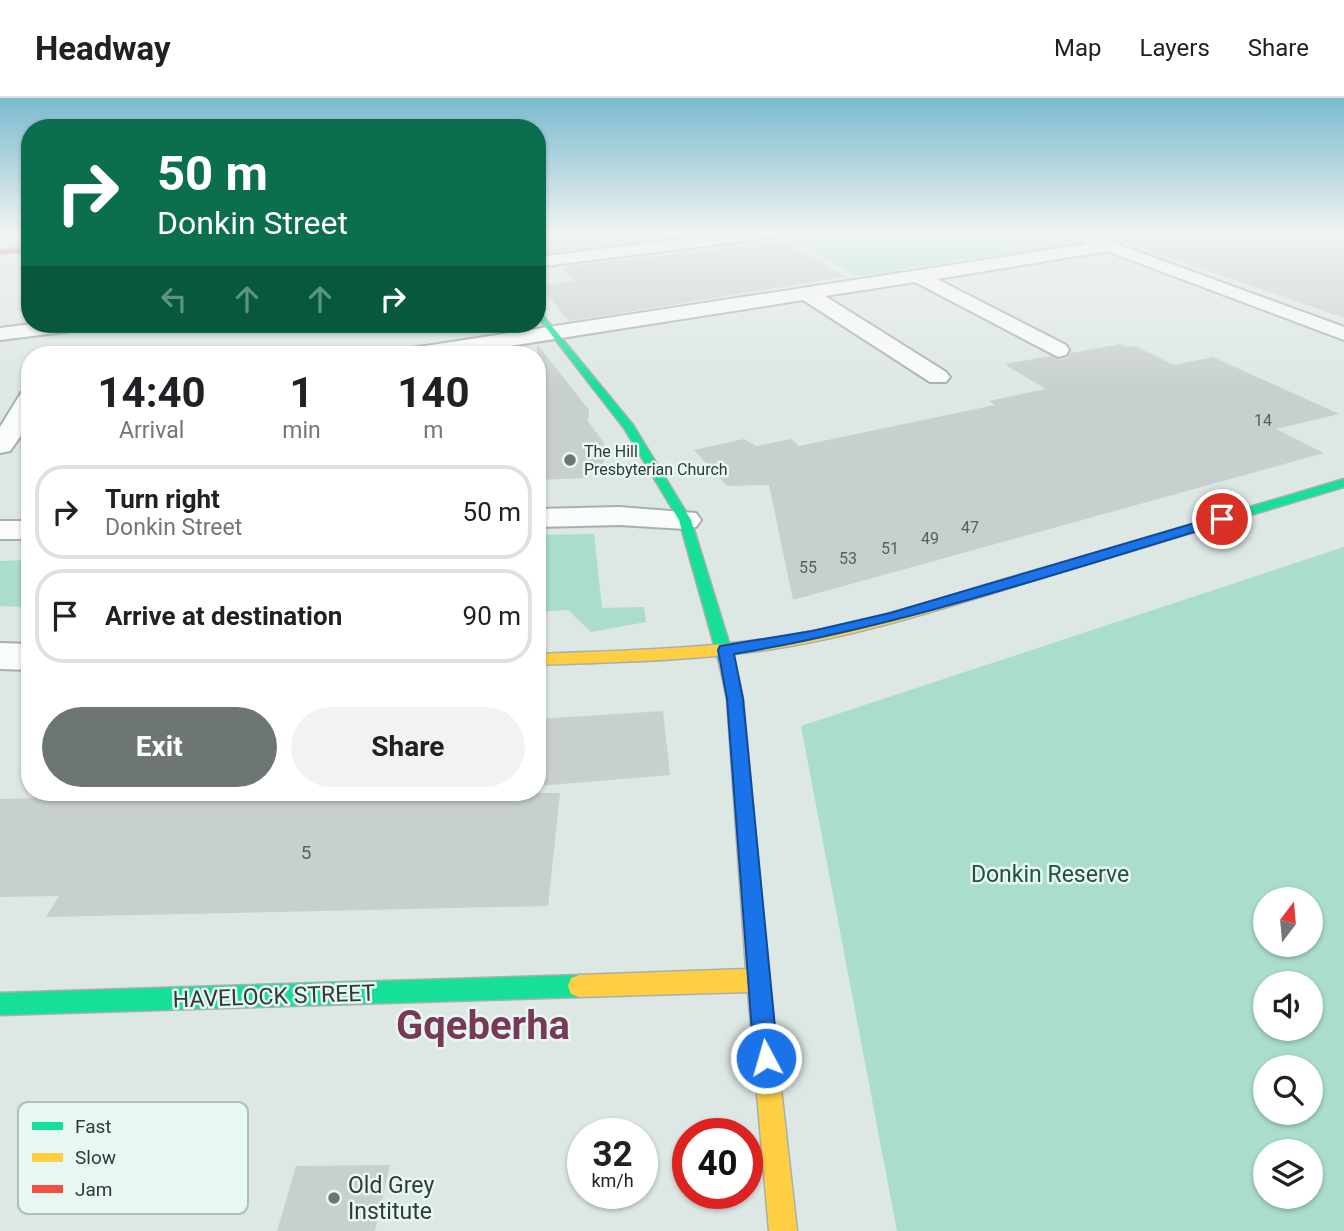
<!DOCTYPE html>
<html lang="en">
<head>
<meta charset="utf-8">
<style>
	:root { --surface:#fff; --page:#f2f2f2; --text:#202124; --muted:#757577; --line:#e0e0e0; --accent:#6e7673 }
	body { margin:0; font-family:Roboto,sans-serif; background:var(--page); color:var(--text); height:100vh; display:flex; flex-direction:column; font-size:26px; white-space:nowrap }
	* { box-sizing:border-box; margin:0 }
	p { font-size:23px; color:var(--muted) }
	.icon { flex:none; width:38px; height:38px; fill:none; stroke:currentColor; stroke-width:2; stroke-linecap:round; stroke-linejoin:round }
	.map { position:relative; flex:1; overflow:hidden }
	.panel { position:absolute; left:21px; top:248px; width:525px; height:455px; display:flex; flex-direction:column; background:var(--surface); border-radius:28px; box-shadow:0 2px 5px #0004 }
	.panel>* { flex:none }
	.top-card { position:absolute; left:21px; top:21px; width:525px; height:214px; border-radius:28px; box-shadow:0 2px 5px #0004; background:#0b6e4f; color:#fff; overflow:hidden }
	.needle { width:46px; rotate:16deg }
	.controls { position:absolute; left:1253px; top:789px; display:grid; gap:14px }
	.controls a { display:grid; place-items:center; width:70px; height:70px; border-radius:50%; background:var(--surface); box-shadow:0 2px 5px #0004; font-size:35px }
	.speed { position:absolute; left:567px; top:1020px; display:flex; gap:14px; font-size:35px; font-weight:700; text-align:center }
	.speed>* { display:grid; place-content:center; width:91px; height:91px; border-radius:50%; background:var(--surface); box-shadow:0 2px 5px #0004; line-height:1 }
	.speed small { font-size:18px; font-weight:400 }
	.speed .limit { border:10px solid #d22; background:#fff; color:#111 }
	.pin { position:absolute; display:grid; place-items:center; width:60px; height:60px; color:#fff; margin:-30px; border:4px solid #fff; border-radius:50%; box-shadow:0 2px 7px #0007 }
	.me { position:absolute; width:77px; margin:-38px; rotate:354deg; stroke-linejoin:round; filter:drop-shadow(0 0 5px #0008) }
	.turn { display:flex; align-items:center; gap:24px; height:147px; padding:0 21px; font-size:32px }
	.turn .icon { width:91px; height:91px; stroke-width:2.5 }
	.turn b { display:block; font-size:49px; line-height:60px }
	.lanes { display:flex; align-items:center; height:66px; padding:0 21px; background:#0003; justify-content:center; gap:35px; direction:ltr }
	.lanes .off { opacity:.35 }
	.eta { display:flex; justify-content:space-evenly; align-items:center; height:119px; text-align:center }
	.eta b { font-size:42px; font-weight:700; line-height:49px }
	.cta { display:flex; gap:14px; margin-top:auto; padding:14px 21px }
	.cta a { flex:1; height:80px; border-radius:42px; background:var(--accent); color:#fff; font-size:28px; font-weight:700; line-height:80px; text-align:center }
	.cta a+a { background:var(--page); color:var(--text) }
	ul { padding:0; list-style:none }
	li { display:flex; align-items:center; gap:21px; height:94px; margin:0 14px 10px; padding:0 7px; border:4px solid var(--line); border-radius:28px }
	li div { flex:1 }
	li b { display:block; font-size:26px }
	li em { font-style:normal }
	header { display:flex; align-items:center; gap:42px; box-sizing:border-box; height:98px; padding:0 35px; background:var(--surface); border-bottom:2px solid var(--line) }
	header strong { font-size:33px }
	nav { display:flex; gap:38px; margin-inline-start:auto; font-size:24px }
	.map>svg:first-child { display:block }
</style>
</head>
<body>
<header>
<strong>Headway</strong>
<nav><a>Map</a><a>Layers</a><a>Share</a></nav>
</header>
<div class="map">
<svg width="1344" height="1133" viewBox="0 0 1344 1133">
	<rect width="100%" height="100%" fill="#dde7e3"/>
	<path fill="#aaddcb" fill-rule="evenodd" d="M 849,133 L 937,133 L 953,140 L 1000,133 L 1049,133 L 1081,145 L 856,178 L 790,140 Z
		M 594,436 L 602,510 L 644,509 L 646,524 L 591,534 L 568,512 L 537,514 L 537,437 Z
		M 1344,449 L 1344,1133 L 897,1133 L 801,628 ZM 1265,802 L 1311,802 L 1311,847 L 1265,847 ZM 1265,886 L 1311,886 L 1311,931 L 1265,931 ZM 1265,970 L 1311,970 L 1311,1015 L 1265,1015 ZM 1265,1054 L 1311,1054 L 1311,1099 L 1265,1099 Z
		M 30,462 L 30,509 L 0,508 L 0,463 Z"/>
	<path fill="#c8d0cd" d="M 626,133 L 698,133 L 703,136 L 549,155 L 542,148 L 553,147 L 547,141 Z
		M 1109,133 L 1344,133 L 1344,220 L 1108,138 Z
		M 784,143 L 846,179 L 569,223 L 540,188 L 575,183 L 562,169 Z
		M 537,246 L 589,312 L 588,323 L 604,345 L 603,371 L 585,372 L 585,380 L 537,382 Z
		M 1120,246 L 1127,249 L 1135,248 L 1174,267 L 1213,259 L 1339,316 L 1276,331 L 1324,355 L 793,502 L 769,387 L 727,388 L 694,352 L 744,341 L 756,348 L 791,341 L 799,348 L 995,307 L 989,303 L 1046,291 L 1004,266 L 1051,258 L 1059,262 L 1067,260 L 1071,255 Z
		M 663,613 L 670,677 L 537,688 L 537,621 Z
		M 120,695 L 560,695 L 548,808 L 46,819 L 59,798 L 0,799 L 0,701 L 118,698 Z
		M 390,1067 L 375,1133 L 277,1133 L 296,1068 Z"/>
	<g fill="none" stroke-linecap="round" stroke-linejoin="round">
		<g stroke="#a8b0ad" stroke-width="4">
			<path id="street" d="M 747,133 L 791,133 L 783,138 L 537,169 L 537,159 Z
				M 1087,135 L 1344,229 L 1344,242 L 1107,153 L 937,181 L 1066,247 L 1069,252 L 1066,257 L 1058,259 L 915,184 L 825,198 L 946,274 L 950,279 L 946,284 L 930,284 L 803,202 L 453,257 L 401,257 L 404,252 L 412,250 L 1088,146 L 1079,140 Z
				M 31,226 L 90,226 L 87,230 L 80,232 L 0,242 L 0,230 Z
				M 30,293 L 30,325 L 10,353 L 0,355 L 0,329 L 21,295 Z
				M 619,409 L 696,415 L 701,422 L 696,429 L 685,431 L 619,427 L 537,429 L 537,411 Z
				M 0,423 L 30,423 L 30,441 L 0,441 Z
				M 0,545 L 30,546 L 30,572 L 0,571 Z"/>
		</g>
		<g stroke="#a8b0ad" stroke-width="3">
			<path id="fast" d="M 537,210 L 633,327 L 691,422 L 735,564 L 733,568 L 727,570 L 719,564 L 679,422 L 624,330 L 537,218 Z
				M 1344,381 L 1344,389 L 1071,471 L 1061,471 L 1059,468 L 1061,465 Z
				M 579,877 L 587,880 L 590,888 L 587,896 L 579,899 L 0,917 L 0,895 Z"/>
		</g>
		<g stroke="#a8b0ad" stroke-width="3">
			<path id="slow" d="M 1066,464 L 1071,465 L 1073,468 L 1071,471 C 971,501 870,537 766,552 C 691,563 614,564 537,567 L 537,556 C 628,552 719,551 808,534 C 896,518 980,486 1066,464 Z
				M 727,558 L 735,564 L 743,601 L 769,882 L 797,1133 L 769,1133 L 748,894 L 579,899 L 571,896 L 568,888 L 571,880 L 579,877 L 746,871 L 727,601 L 719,564 Z"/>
		</g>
		<g stroke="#a8b0ad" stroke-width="3">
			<path id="jam" d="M 30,149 L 30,153 L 0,156 L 0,152 Z"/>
		</g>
		<use href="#street" fill="#fafbfb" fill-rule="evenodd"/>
		<use href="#fast" fill="#16e098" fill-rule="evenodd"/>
		<use href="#slow" fill="#ffcf43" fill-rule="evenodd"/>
		<use href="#jam" fill="#f24e42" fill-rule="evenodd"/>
	</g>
	<linearGradient id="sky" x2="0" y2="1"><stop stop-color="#7bb9cf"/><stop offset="0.46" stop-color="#f0f4f2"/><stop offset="1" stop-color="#f0f4f2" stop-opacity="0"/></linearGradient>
	<rect width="1344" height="291" fill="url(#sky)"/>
	<path fill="#1a73e8" stroke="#114b97" stroke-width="2" d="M 1222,417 L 1227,418 L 1227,424 C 1064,473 902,528 734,556 L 743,601 L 778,960 L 774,968 L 766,972 L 757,968 L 754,960 L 727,601 L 718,552 L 720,548 L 812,533 L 890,515 Z"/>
	<g fill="#6e7673" stroke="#e6f8f1" stroke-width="2.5">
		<circle cx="570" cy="362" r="7"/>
		<circle cx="334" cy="1100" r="7"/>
	</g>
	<g text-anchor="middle" stroke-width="5" stroke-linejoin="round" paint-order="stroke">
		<g font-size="16" fill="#58605c">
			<text x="1263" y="328">14</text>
			<text x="970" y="435">47</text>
			<text x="930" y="446">49</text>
			<text x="890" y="456">51</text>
			<text x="848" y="466">53</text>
			<text x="808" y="475">55</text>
		</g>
		<g font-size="16" fill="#323936" stroke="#e6f8f1" text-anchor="start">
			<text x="584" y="359">The Hill<tspan x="584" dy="18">Presbyterian Church</tspan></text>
		</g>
		<g font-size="19" fill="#58605c">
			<text x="306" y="761">5</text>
		</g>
		<g font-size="23" fill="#244f41" stroke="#e6f8f1">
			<text x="1050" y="784">Donkin Reserve</text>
		</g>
		<g font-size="23" fill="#323936" stroke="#e6f8f1">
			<text transform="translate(274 898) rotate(-2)" y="8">HAVELOCK STREET</text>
		</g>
		<g font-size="23" fill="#323936" stroke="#e6f8f1" text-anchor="start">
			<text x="348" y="1095">Old Grey<tspan x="348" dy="26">Institute</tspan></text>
		</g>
		<g font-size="40" font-weight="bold" fill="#7a3859" stroke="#e6f8f1">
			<text x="483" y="941">Gqeberha</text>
		</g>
	</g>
	<rect x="18" y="1004" width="230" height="112" rx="10" fill="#e6f8f1" stroke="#b0bfb9" stroke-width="2"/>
	<rect x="32" y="1024" width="31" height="8" fill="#16e098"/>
	<rect x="32" y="1055" width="31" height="9" fill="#ffcf43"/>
	<rect x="32" y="1087" width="31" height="8" fill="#f24e42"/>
	<g font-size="19" fill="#323936">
		<text x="75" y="1035">Fast</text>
		<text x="75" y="1066">Slow</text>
		<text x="75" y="1098">Jam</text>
	</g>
</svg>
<div class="controls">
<a><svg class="needle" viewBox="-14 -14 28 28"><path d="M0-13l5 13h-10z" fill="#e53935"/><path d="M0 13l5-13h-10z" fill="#757577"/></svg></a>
<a><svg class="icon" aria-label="sound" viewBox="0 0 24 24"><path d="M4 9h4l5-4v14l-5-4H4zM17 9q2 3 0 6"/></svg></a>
<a><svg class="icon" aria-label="search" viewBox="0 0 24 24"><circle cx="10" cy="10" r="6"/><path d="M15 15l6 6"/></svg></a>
<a><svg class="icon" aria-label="layers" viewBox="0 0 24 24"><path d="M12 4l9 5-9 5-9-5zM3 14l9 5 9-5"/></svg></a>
</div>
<div class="speed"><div>32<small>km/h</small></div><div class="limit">40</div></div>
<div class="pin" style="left:1222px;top:421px;background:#d93025"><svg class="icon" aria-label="arrive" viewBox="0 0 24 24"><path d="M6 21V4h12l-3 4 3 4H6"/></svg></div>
<svg class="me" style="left:766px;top:960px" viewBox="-20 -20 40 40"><circle r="17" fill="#1a73e8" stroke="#fff" stroke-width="3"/><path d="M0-11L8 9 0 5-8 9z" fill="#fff"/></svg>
<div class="top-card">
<div class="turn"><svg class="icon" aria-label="right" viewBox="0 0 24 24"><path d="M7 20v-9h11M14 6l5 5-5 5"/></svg><div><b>50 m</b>Donkin Street</div></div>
<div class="lanes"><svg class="icon off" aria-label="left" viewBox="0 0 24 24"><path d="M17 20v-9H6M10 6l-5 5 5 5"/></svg><svg class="icon off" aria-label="ahead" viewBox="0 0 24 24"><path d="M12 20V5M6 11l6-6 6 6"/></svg><svg class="icon off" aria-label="ahead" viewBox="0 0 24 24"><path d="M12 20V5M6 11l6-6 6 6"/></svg><svg class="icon" aria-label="right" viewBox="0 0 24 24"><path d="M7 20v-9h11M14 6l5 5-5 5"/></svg></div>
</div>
<section class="panel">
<div class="eta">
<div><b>14:40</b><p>Arrival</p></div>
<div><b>1</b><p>min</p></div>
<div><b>140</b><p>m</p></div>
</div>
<ul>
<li><svg class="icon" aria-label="right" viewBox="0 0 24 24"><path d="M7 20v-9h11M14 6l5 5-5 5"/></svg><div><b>Turn right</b><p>Donkin Street</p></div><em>50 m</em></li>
<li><svg class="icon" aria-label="arrive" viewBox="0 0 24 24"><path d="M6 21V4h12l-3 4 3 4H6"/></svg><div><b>Arrive at destination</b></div><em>90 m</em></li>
</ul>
<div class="cta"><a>Exit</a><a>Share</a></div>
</section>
</div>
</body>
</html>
